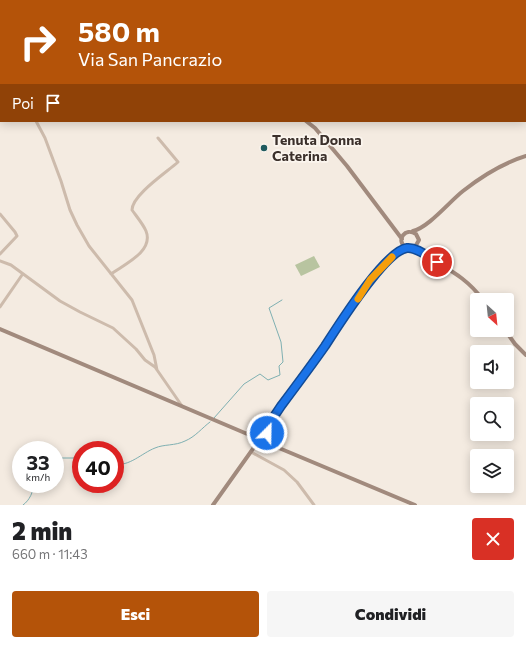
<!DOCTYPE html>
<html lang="it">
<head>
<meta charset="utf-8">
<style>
	:root { --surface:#fff; --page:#f6f6f6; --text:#202124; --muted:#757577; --accent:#b45309 }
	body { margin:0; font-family:Commissioner,sans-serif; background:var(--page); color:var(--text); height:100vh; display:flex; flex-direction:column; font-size:15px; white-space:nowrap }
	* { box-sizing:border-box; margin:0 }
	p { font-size:13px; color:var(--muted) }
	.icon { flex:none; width:22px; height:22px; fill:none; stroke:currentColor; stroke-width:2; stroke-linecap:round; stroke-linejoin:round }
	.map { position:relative; height:505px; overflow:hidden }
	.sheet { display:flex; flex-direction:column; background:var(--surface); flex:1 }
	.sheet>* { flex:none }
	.guide { position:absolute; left:0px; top:0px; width:526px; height:122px; box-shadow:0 2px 10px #0003; background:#b45309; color:#fff; overflow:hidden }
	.needle { width:26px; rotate:153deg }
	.buttons { position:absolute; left:470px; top:293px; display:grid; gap:8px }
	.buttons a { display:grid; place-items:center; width:44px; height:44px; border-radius:4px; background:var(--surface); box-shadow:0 2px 10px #0003; font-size:20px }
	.speed { position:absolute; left:12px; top:441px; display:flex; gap:8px; font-size:20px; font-weight:700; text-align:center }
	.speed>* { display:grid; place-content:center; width:52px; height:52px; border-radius:50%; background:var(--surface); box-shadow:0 2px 10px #0003; line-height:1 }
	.speed small { font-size:10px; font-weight:400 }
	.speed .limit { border:6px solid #d22; background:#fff; color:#111 }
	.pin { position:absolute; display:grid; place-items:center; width:34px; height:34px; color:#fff; margin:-17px; border:2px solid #fff; border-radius:50%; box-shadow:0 1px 4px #0007 }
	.me { position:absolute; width:44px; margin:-22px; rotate:23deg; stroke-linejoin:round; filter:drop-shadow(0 0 3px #0008) }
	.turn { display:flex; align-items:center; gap:14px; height:84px; padding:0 12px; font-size:18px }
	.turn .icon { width:52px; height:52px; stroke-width:2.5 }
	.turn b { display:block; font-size:28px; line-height:34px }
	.then { display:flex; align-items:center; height:38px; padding:0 12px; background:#0003; gap:8px; font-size:15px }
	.round { display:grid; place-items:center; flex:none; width:42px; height:42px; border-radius:4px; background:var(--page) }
	.overview { display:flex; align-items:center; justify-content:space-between; height:68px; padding:0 12px }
	h1 { font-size:24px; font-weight:800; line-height:30px }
	.action { display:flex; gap:8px; margin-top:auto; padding:8px 12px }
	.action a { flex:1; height:46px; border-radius:4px; background:var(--accent); color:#fff; font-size:16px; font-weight:800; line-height:46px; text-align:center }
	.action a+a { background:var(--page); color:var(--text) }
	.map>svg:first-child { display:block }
</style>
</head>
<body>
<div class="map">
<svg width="526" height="505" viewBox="0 0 526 505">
	<rect width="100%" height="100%" fill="#f4ebe1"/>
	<path fill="#b8c4a0" d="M 314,256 L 320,267 L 301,276 L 295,265 Z"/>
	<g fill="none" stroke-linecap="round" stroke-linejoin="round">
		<path stroke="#7fb0b2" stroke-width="1" d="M 214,418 L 244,384 L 260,374 L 268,380 L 280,375 L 279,366 L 283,362 L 281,342 L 269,308 L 282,300
			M 55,458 L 81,458
			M 115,464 C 129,467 142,453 155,448 C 164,444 175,446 185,441 C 195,437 202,428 210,422
			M 23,505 C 30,500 33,492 34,484"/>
		<path stroke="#cdbbac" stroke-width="3" d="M 366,0 L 367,1
			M 329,1 L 330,0
			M 0,68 L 1,69
			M 525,118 L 526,118
			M 36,121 L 45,138 L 61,181 L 70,210 L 77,225 L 89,246 L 132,300 L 154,355 L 157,370
			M 0,214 L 15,232 L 17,236 L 0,254
			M 0,261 L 11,265 L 60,301 L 80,312 L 113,328 L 136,349 L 145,360 L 155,367 L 182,406
			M 111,274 C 125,264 154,251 146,231 C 143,224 137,217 132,210 C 132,195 167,172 178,162 L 158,138
			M 0,307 L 22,275
			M 251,452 L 284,470 L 297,482 L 314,505"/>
		<path stroke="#a18a7d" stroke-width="4" d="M 203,0 L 204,1
			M 306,121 L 315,128 L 347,166 L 402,239
			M 413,231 C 429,227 449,202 463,191 C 482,176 503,163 526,156
			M 410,248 L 415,247 L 419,240 L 416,234 C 405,227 396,240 405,247 C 408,249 413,248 417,250 C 423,253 429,258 435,261 C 455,273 469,281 483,300
			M 0,329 L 252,436
			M 505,330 L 515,344 L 526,355
			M251 439a8 8 0 1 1 16 0a8 8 0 1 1-16 0Z
			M 260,432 L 273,418 L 371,280 L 398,252 L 408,248
			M 267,437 L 271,422
			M 267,443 L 415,505
			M 213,505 L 255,446"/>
	</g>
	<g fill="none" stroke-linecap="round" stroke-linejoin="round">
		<g stroke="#114b97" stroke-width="10">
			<path id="route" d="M 267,433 L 273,418 L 281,406 C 296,386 311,366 325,346 C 338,326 385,251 407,248 C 417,247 428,257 437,262"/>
		</g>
		<use href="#route" stroke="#1a73e8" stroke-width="7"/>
		<path stroke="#f59e0b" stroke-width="7" d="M 358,299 L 370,280 L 392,257"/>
	</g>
	<circle fill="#1f5a5e" stroke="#fbf5ee" stroke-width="1.5" cx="264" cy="148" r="4"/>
	<g text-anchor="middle" stroke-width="3.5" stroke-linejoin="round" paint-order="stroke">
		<g font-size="14" font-weight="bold" fill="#3b302b" stroke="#fbf5ee" text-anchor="start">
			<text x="272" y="145">Tenuta Donna<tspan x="272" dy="16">Caterina</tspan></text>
		</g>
	</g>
</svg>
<div class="buttons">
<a><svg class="needle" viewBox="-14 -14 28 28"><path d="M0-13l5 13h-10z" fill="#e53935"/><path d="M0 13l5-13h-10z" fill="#757577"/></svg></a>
<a><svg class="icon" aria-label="sound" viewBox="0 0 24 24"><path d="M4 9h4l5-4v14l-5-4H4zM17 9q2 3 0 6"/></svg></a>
<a><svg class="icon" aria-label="search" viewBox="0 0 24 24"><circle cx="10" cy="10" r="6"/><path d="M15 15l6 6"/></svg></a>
<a><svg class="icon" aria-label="layers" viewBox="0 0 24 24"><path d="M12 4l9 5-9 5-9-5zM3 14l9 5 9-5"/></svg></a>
</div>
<div class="speed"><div>33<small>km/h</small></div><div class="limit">40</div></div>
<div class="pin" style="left:437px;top:262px;background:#d93025"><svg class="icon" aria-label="arrive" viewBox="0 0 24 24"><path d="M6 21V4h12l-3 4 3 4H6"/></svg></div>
<svg class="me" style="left:267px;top:433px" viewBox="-20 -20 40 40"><circle r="17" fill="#1a73e8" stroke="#fff" stroke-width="3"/><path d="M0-11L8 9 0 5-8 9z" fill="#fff"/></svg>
<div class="guide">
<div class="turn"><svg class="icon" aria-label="right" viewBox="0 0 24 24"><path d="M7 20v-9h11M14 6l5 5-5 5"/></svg><div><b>580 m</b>Via San Pancrazio</div></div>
<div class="then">Poi<svg class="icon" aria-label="arrive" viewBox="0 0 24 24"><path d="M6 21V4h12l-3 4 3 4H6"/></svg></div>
</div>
</div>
<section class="sheet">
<div class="overview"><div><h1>2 min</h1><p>660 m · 11:43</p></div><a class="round" style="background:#d93025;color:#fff"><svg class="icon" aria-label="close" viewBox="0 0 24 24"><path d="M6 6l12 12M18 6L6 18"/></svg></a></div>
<div class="action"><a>Esci</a><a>Condividi</a></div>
</section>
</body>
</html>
